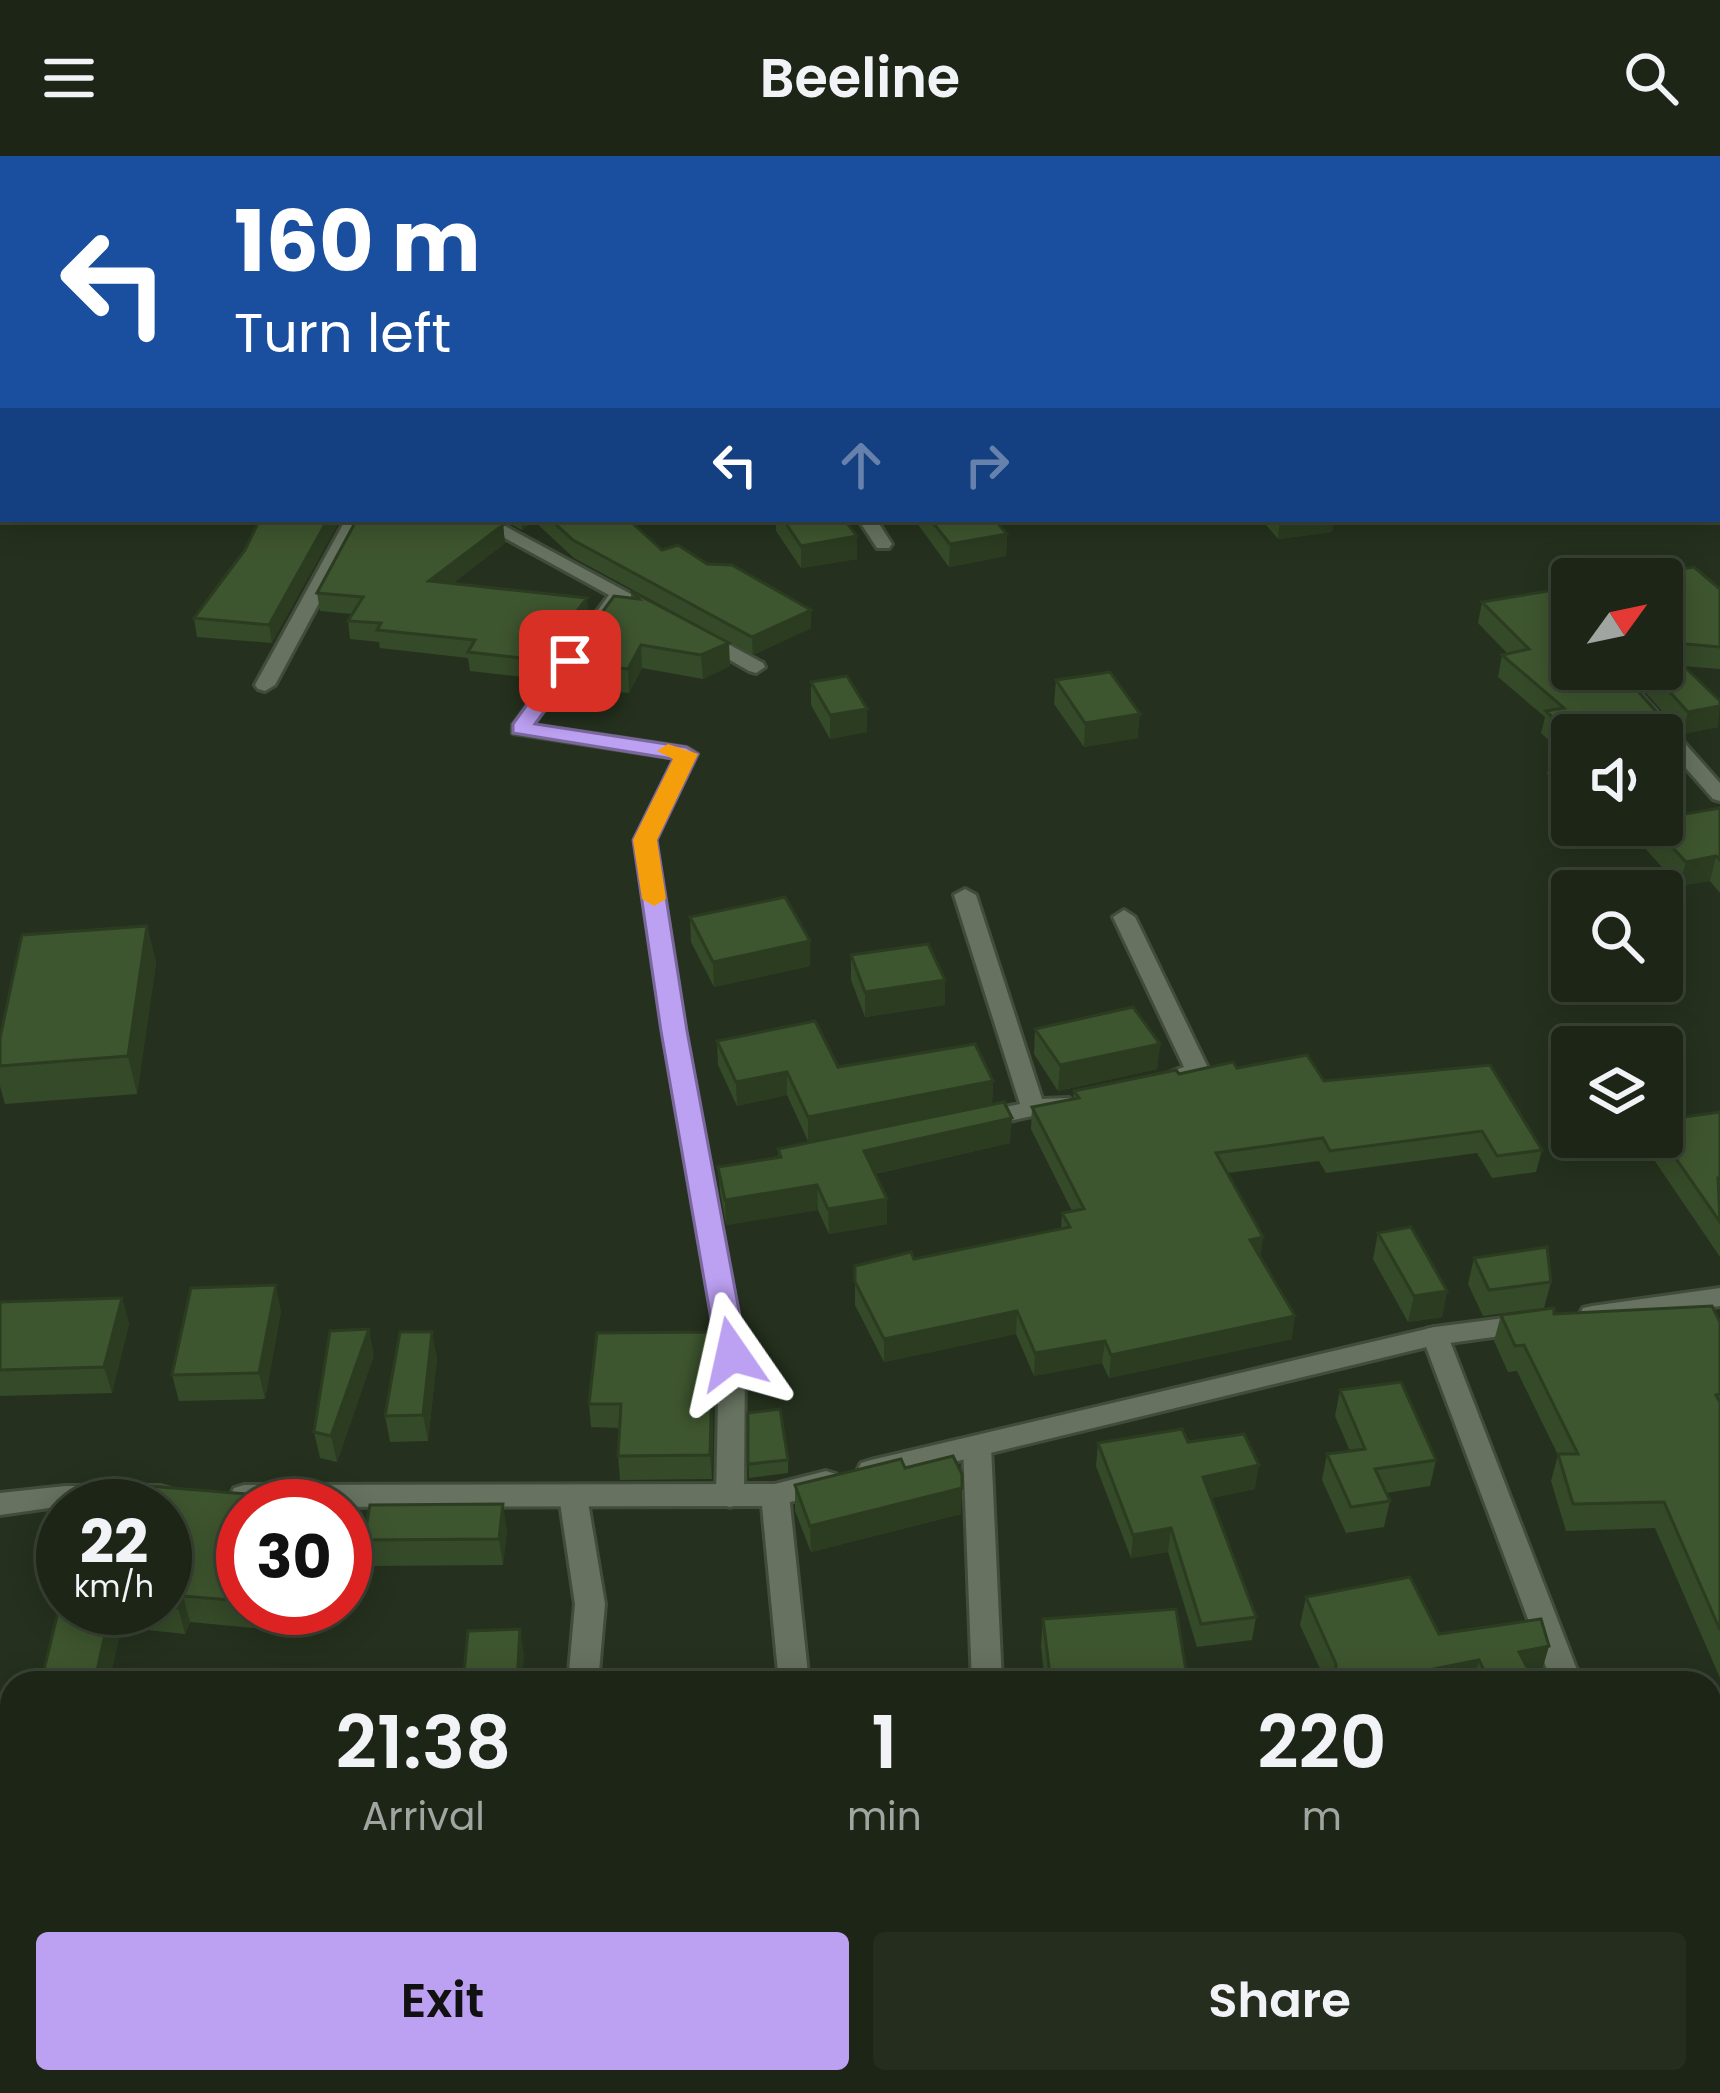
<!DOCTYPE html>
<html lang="en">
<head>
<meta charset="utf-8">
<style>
	:root { --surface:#1c2516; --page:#252d1f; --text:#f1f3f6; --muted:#a0a5a1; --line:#3a4235; --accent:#bca0f2 }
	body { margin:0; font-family:Poppins,sans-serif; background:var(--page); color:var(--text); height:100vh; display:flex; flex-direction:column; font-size:45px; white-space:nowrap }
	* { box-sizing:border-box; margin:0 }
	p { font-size:39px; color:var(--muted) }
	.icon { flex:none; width:66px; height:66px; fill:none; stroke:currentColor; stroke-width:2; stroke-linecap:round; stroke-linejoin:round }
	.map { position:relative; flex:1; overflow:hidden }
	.side { position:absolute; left:0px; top:1515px; width:1722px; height:423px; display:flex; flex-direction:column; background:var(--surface); border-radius:36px 36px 0 0; box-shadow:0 6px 30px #0003,0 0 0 3px var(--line) }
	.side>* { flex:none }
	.guide { position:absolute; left:0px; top:0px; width:1722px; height:366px; box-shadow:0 6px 30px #0003,0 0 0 3px var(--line); background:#1a4fa0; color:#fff; overflow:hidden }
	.needle { width:78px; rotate:57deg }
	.fabs { position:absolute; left:1551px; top:402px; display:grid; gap:24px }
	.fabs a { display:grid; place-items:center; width:132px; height:132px; border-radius:12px; background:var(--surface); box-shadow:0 6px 30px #0003,0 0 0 3px var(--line); font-size:60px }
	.speed { position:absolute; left:36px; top:1323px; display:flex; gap:24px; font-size:60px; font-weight:700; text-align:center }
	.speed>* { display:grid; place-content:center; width:156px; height:156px; border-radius:50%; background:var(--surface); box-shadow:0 6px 30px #0003,0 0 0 3px var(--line); line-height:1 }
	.speed small { font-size:30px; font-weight:400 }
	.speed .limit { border:18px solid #d22; background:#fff; color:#111 }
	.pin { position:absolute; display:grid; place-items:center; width:102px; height:102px; color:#fff; margin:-51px; border-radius:24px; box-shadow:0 6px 18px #0006 }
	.me { position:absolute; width:132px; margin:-66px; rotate:349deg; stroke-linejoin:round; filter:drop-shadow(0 0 9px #0008) }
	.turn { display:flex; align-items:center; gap:42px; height:252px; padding:0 36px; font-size:54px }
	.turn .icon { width:156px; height:156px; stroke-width:2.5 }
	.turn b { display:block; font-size:84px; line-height:102px }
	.lanes { display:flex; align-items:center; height:114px; padding:0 36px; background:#0003; justify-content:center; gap:60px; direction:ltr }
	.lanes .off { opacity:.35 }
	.eta { display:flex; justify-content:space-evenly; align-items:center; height:204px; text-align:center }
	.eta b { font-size:72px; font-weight:600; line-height:84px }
	.action { display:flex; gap:24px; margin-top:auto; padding:24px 36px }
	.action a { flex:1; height:138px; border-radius:12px; background:var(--accent); color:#111; font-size:48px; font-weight:600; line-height:138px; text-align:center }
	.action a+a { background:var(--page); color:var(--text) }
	header { display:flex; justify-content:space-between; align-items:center; height:156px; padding:0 36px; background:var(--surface); font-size:54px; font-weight:600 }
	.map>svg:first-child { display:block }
</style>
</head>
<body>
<header><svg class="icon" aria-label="menu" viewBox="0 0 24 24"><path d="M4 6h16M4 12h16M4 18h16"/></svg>Beeline<svg class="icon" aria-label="search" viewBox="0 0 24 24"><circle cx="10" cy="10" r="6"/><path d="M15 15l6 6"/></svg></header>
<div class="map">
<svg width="1720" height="1937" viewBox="0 0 1720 1937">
	<rect width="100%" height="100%" fill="#25311e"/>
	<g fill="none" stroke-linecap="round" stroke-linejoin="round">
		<g stroke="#414c3a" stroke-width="6">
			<path id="minor" d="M 1156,0 L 1170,0 L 1172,3 L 1158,3 Z
				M 1287,0 L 1301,0 L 1304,3 L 1290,3 Z
				M 1438,0 L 1452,0 L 1455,3 L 1441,3 Z
				M 1710,0 L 1720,0 L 1720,7 L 1719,3 Z
				M 346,363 L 364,363 L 275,529 L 265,535 L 258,533 L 255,529 Z
				M 470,363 L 492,363 L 640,443 L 631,448 L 623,446 L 533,569 L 687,592 L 697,598 L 655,684 L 685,875 L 745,1198 L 744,1340 L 740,1348 L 730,1351 L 720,1348 L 716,1340 L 719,1198 L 663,875 L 635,684 L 675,602 L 513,577 L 513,569 L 609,439 Z
				M 858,363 L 876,363 L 892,388 L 889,392 L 877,392 Z
				M 704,475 L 763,507 L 765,511 L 756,517 L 749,515 L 697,485 L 697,477 Z
				M 1600,513 L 1619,513 L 1720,627 L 1720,645 L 1713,643 L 1662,585 L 1662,579 L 1657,579 Z
				M 965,733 L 976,739 L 1042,943 L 1069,942 L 1073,947 L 1069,952 L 977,972 L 965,964 L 969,958 L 1020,948 L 954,739 Z
				M 1124,754 L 1135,761 L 1209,914 L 1205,919 L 1171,932 L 1159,924 L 1163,919 L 1184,911 L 1113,761 Z
				M 1435,1171 L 1444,1173 L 1448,1180 L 1582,1527 L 1552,1527 L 1422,1180 L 1426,1173 Z
				M 977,1280 L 987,1283 L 991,1290 L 1002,1527 L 972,1527 L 963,1290 L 967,1283 Z
				M 775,1328 L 785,1331 L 789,1339 L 809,1527 L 779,1527 L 761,1339 L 765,1331 Z
				M 573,1329 L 583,1332 L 587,1340 L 605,1448 L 598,1527 L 568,1527 L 575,1448 L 559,1340 L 563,1332 Z
				M 768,1926 L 802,1926 L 802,1937 L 768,1937 Z
				M 972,1926 L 1006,1926 L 1005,1937 L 971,1937 Z
				M 1657,1926 L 1691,1926 L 1694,1937 L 1660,1937 Z"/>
		</g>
		<g stroke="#414c3a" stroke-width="6">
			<path id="tertiary" d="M 1719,191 L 1720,191 L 1720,201 L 1719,201 Z
				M 1720,1132 L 1720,1150 L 1592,1168 L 1583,1166 L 1579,1159 L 1583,1152 L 1592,1150 Z
				M 1527,1159 L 1536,1161 L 1540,1168 L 1536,1175 L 1435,1189 L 871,1326 L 861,1323 L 857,1315 L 861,1307 L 871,1304 L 1435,1171 Z
				M 826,1315 L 836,1318 L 840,1326 L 836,1334 L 775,1350 L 243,1351 L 234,1348 L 230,1340 L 234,1332 L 244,1329 L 775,1328 Z
				M 65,1330 L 161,1330 L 171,1333 L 175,1341 L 165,1351 L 63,1350 L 0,1359 L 0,1337 Z"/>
		</g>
		<use href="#minor" fill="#677260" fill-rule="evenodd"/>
		<use href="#tertiary" fill="#677260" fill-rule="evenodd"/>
	</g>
	<path fill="#354a28" d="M 260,363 L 272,487 L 197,481 L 194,462 L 245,394 Z
		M 501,363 L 628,363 L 662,394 L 811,472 L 753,499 L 574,402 L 534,365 L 522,374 Z
		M 776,363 L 844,363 L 857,380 L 857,403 L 801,412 L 776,375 Z
		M 914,363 L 994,363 L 1007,378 L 1006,400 L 949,411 Z
		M 1261,363 L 1334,363 L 1332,376 L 1278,383 Z
		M 503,369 L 505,387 L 452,428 L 587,442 L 588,460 L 542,523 L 470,515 L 468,502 L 380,492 L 379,486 L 350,483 L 348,465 L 352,458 L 320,455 L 317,437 Z
		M 1662,423 L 1720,433 L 1720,513 L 1683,510 L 1718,571 L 1682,578 L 1625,513 L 1662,513 Z
		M 631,435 L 730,510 L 703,523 L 642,512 L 629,537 L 572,531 L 568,503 L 631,442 Z
		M 1482,446 L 1572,513 L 1661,561 L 1657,579 L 1572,579 L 1572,646 L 1547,618 L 1552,597 L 1560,595 L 1541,577 L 1545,561 L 1498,521 L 1502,499 L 1508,498 L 1478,467 Z
		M 1056,524 L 1138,582 L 1084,591 L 1054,548 Z
		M 811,526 L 867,576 L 830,583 L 811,549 Z
		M 1720,652 L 1720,737 L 1710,725 L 1679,730 L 1642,689 L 1647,669 L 1662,669 Z
		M 690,761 L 810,810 L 714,831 L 691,786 Z
		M 147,770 L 156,807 L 137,938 L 5,948 L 0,930 L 0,882 Z
		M 851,799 L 945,849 L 865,861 L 851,824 Z
		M 1035,873 L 1160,888 L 1157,913 L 1058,935 L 1034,898 Z
		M 717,885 L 838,911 L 993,925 L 992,948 L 808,985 L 787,939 L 737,950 L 718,909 Z
		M 1237,912 L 1324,925 L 1542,994 L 1536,1016 L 1492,1022 L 1477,997 L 1326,1017 L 1319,1005 L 1227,1017 L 1263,1081 L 1260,1101 L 1292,1183 L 1109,1222 L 1102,1207 L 1034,1220 L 1016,1178 L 884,1206 L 855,1149 L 855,1110 L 914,1103 L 1061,1073 L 1062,1057 L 1072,1055 L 1031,973 L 1032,951 L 1073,943 L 1074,935 L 1179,918 Z
		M 1720,956 L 1720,1101 L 1644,989 L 1646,981 L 1662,981 Z
		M 1010,987 L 875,1018 L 887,1043 L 887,1068 L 829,1078 L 818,1054 L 726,1069 L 720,1036 L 718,1011 L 778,1001 L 778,993 Z
		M 1378,1077 L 1447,1135 L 1442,1161 L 1408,1166 L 1373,1103 Z
		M 1474,1102 L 1551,1126 L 1544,1152 L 1483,1160 L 1468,1128 Z
		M 122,1142 L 129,1168 L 112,1237 L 0,1240 L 0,1146 Z
		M 281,1155 L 265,1243 L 179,1245 L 172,1219 Z
		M 1554,1158 L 1720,1166 L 1720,1522 L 1655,1372 L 1566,1375 L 1551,1325 L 1558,1299 L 1517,1215 L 1508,1216 L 1494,1185 L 1501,1159 Z
		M 713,1176 L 714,1200 L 712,1323 L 620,1324 L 618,1300 L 620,1272 L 591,1271 L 589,1248 Z
		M 374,1199 L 337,1306 L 320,1302 L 314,1276 Z
		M 437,1202 L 428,1285 L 390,1286 L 385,1260 Z
		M 1340,1234 L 1436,1304 L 1430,1330 L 1386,1337 L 1390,1345 L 1384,1371 L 1346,1377 L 1322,1324 L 1327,1298 L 1350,1295 L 1335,1260 Z
		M 748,1257 L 788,1304 L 788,1317 L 749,1322 Z
		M 1188,1286 L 1255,1333 L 1211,1342 L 1256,1461 L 1252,1484 L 1197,1491 L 1168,1396 L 1131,1402 L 1096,1310 L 1098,1287 Z
		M 905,1312 L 961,1358 L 811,1396 L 795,1355 L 795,1329 Z
		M 309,1343 L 311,1350 L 243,1350 L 243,1452 L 305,1452 L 296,1476 L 190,1466 L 185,1478 L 138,1473 L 131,1452 L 165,1452 L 165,1350 Z
		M 507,1375 L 503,1409 L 369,1410 L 364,1384 Z
		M 1306,1441 L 1439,1478 L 1549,1490 L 1541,1517 L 1529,1520 L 1527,1527 L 1301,1527 L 1302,1520 L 1322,1517 L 1300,1469 Z
		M 1043,1463 L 1188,1527 L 1045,1527 L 1041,1490 Z
		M 120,1477 L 109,1527 L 44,1527 L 42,1522 Z
		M 1720,1544 L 1720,1673 L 1710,1673 L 1710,1545 Z
		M 1037,1926 L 1404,1926 L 1406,1937 L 1037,1937 Z"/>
	<path fill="#2b3c21" d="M 0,300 L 3,300 L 3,325 L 0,326 Z
		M 328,363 L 341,363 L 272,487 L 269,469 Z
		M 521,363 L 534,363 L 534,365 L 522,374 Z
		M 1280,363 L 1334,363 L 1332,376 L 1278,383 Z
		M 503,369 L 505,387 L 431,444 L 429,425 Z
		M 1007,378 L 1006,400 L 949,411 L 950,388 Z
		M 857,380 L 857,403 L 801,412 L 801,390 Z
		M 587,442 L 588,460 L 542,523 L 540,504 Z
		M 811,454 L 811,472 L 753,499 L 752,481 Z
		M 729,487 L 730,510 L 703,523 L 701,499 Z
		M 641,489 L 642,512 L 629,537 L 628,513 Z
		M 1720,550 L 1718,571 L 1682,578 L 1688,556 Z
		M 867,553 L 867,576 L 830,583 L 830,559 Z
		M 1140,558 L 1138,582 L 1084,591 L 1085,567 Z
		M 1661,561 L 1657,579 L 1613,579 L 1615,571 Z
		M 1603,669 L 1640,669 L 1601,677 Z
		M 1716,700 L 1710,725 L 1679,730 L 1686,706 Z
		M 147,770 L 156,807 L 137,938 L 128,900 Z
		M 810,785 L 810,810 L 714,831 L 713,806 Z
		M 945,824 L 945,849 L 865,861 L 865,836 Z
		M 1160,888 L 1157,913 L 1058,935 L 1060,909 Z
		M 787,916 L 787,939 L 737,950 L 736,926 Z
		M 993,925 L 992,948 L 808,985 L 808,961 Z
		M 1012,962 L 1010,987 L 864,1020 L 864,995 Z
		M 817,1029 L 818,1054 L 726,1069 L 725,1044 Z
		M 887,1043 L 887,1068 L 829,1078 L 828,1053 Z
		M 1263,1081 L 1260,1104 L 1250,1084 Z
		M 276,1129 L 281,1155 L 265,1243 L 259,1217 Z
		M 1447,1135 L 1442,1161 L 1408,1166 L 1414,1140 Z
		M 122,1142 L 129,1168 L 112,1237 L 104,1211 Z
		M 1017,1155 L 1016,1178 L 884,1206 L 884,1183 Z
		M 1295,1160 L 1292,1183 L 1109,1222 L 1111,1199 Z
		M 369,1173 L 374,1199 L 337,1306 L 331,1280 Z
		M 432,1176 L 437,1202 L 428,1285 L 423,1259 Z
		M 713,1176 L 714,1200 L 712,1323 L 710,1299 Z
		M 1105,1185 L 1102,1207 L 1034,1220 L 1035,1197 Z
		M 1259,1309 L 1255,1333 L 1200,1344 L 1203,1321 Z
		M 962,1332 L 961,1358 L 811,1396 L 810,1370 Z
		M 503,1348 L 507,1375 L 503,1409 L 499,1383 Z
		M 1171,1372 L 1168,1396 L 1131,1402 L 1133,1379 Z
		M 183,1440 L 190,1466 L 185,1478 L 178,1452 Z
		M 112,1452 L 120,1477 L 109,1527 L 99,1527 L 96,1519 Z
		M 291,1452 L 305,1452 L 296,1476 Z
		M 520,1473 L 524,1499 L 522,1527 L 517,1527 Z
		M 1549,1490 L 1541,1517 L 1529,1520 L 1519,1496 Z
		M 1479,1504 L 1473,1527 L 1382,1527 L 1383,1523 Z
		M 499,1926 L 506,1926 L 505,1937 L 498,1937 Z"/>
	<path fill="#3e562f" stroke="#2b3c21" stroke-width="3" d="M 0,0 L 502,0 L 502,3 L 3,3 L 3,300 L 0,300 L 0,175 L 2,174 L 0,151 Z
		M 919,0 L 937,0 L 938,3 L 919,3 Z
		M 1380,0 L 1430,0 L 1433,3 L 1382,3 Z
		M 260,363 L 328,363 L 269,469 L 194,462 L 245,394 Z
		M 357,363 L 491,363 L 503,369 L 429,425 L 587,442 L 540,504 L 468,496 L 475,484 L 377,474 L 381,467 L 348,465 L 363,441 L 317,437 Z
		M 550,363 L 628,363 L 662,394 L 678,389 L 707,408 L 732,409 L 811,454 L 752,481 L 573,384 Z
		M 783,363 L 844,363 L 857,380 L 801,390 Z
		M 930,363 L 994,363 L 1007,378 L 950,388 Z
		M 1694,411 L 1720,433 L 1720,491 L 1662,486 L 1662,423 L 1620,423 Z
		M 1572,431 L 1572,513 L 1618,513 L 1661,561 L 1615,571 L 1623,579 L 1572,580 L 1546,555 L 1564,552 L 1502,499 L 1529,493 L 1482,446 Z
		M 631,435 L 729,487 L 701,499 L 641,489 L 628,513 L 570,507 L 572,503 L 568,503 L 614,440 L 639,443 Z
		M 1662,489 L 1720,545 L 1720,550 L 1688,556 L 1649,513 L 1662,513 Z
		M 1110,516 L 1140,558 L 1085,567 L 1056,524 Z
		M 847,520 L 867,553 L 830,559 L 811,526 Z
		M 1572,593 L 1572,618 L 1552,597 Z
		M 1720,652 L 1720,704 L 1716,700 L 1686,706 L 1652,669 L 1662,669 L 1662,662 Z
		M 785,741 L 810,785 L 713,806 L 690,761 Z
		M 147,770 L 128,900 L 0,910 L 0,882 L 22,779 Z
		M 928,788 L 945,824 L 865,836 L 851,799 Z
		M 1133,851 L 1160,888 L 1060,909 L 1035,873 Z
		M 815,865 L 838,911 L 975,888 L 993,925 L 808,961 L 787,916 L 736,926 L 717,885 Z
		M 1307,899 L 1324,925 L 1490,909 L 1542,994 L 1497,1000 L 1482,975 L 1330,995 L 1323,982 L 1216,997 L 1263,1081 L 1250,1084 L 1295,1160 L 1111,1199 L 1105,1185 L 1035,1197 L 1017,1155 L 884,1183 L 855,1126 L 855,1110 L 911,1096 L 914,1103 L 1070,1071 L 1062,1057 L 1084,1053 L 1032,951 L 1079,942 L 1074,935 L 1176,914 L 1179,918 L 1233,906 L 1237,912 Z
		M 1004,946 L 1012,962 L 864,995 L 887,1043 L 828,1053 L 817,1029 L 725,1044 L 718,1011 L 781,1001 L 778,993 Z
		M 1720,956 L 1720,1022 L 1718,1022 L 1720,1066 L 1661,981 L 1662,964 Z
		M 1411,1071 L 1447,1135 L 1414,1140 L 1378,1077 Z
		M 1547,1091 L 1551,1126 L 1489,1134 L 1474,1102 Z
		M 276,1129 L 259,1217 L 172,1219 L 191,1132 Z
		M 122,1142 L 104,1211 L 0,1214 L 0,1146 Z
		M 1712,1150 L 1720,1166 L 1720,1238 L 1716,1239 L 1720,1246 L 1720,1474 L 1664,1346 L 1573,1348 L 1558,1298 L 1578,1298 L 1524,1189 L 1515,1190 L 1501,1159 L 1554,1152 L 1554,1158 Z
		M 369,1173 L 331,1280 L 314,1276 L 330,1175 Z
		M 400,1176 L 432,1176 L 423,1259 L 385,1260 Z
		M 713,1176 L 710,1299 L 618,1300 L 621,1248 L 589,1248 L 597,1177 Z
		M 1401,1226 L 1436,1304 L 1375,1313 L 1390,1345 L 1351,1351 L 1327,1298 L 1365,1293 L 1340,1234 Z
		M 780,1253 L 788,1304 L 748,1308 L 748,1257 Z
		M 1182,1273 L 1188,1286 L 1244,1278 L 1259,1309 L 1203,1321 L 1256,1461 L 1201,1468 L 1171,1372 L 1133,1379 L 1098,1287 Z
		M 953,1300 L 962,1318 L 962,1332 L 810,1370 L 795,1329 L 901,1303 L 905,1312 Z
		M 136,1329 L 309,1343 L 307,1350 L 243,1350 L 243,1445 L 183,1440 L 178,1452 L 165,1451 L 165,1350 L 127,1350 Z
		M 503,1348 L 499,1383 L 364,1384 L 370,1349 Z
		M 1410,1421 L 1439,1478 L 1541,1463 L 1549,1490 L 1519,1496 L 1530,1517 L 1523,1519 L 1527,1527 L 1490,1527 L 1479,1504 L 1383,1523 L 1385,1527 L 1305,1527 L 1302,1520 L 1336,1515 L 1336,1508 L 1306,1441 Z
		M 59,1452 L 111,1452 L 96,1519 L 42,1522 Z
		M 1176,1453 L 1188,1527 L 1051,1527 L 1043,1463 Z
		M 520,1473 L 517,1527 L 463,1527 L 468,1475 Z
		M 1720,1544 L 1720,1648 L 1711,1648 L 1710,1545 Z
		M 302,1926 L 499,1926 L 498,1937 L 302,1937 Z
		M 1042,1926 L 1404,1926 L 1406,1937 L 1044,1937 Z"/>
	<path fill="#bca0f2" stroke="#7a689d" stroke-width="3" d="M 570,498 L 581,505 L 535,568 L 686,591 L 698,598 L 657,684 L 687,875 L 747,1198 L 743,1206 L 721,1206 L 717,1198 L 661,875 L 633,684 L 673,603 L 513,577 L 513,568 L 562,500 Z"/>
	<path fill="#f59e0b" d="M 668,588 L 698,598 L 657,684 L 666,743 L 654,750 L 642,743 L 633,684 L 673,603 L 657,595 Z"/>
</svg>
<div class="fabs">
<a><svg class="needle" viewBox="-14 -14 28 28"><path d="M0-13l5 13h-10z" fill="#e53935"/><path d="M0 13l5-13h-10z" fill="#a0a5a1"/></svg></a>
<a><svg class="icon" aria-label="sound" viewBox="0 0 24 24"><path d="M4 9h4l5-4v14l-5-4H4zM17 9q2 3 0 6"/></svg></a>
<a><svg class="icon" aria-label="search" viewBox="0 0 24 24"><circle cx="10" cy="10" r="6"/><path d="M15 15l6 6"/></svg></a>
<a><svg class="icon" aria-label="layers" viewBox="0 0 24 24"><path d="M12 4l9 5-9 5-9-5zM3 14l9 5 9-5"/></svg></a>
</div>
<div class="speed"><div>22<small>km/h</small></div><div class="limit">30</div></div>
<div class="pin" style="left:570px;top:505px;background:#d93025"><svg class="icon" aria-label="arrive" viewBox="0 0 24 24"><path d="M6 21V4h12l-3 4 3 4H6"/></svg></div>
<svg class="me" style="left:732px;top:1198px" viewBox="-20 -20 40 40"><path d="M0-17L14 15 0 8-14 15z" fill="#bca0f2" stroke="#fff" stroke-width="4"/></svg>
<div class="guide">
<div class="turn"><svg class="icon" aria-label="left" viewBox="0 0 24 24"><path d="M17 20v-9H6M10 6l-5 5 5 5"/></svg><div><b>160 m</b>Turn left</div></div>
<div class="lanes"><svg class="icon" aria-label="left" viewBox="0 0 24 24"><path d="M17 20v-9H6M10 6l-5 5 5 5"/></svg><svg class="icon off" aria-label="ahead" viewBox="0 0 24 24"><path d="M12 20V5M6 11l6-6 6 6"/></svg><svg class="icon off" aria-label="right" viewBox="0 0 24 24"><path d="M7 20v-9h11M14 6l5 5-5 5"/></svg></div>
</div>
<section class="side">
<div class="eta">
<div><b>21:38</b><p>Arrival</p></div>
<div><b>1</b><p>min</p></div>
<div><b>220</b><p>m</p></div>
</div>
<div class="action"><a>Exit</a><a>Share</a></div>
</section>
</div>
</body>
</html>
